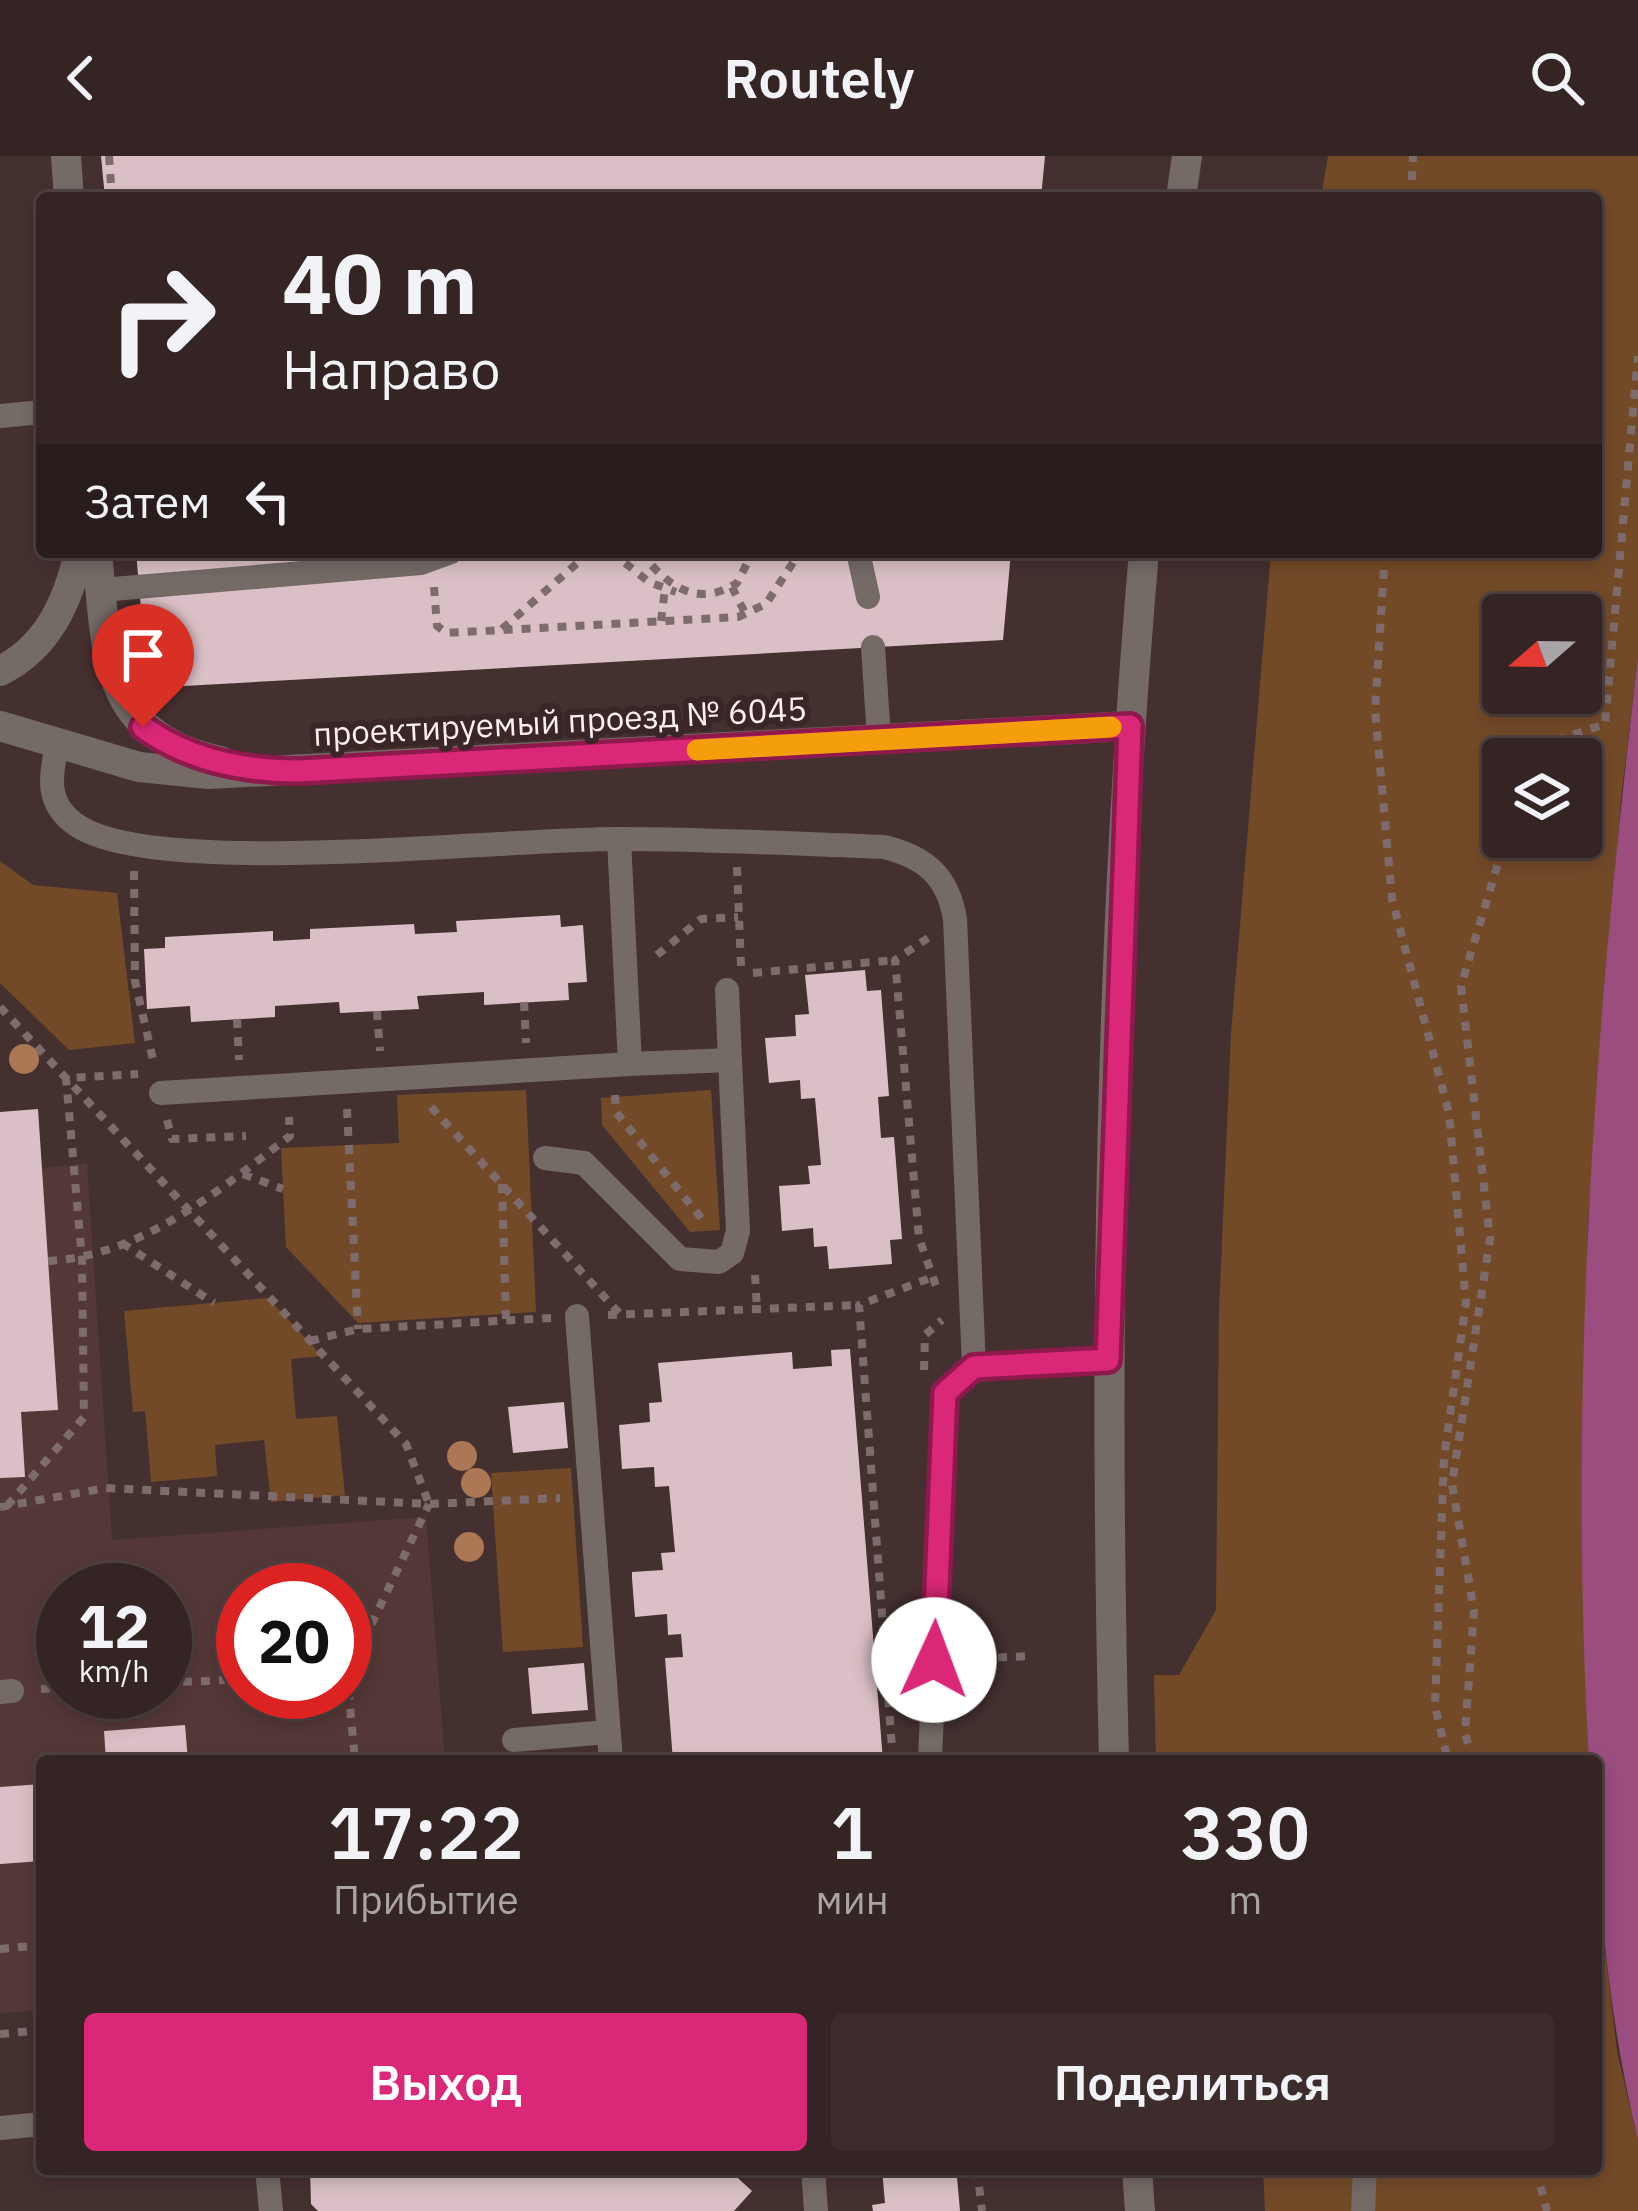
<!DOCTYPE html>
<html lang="ru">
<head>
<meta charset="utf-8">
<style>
	:root { --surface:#342424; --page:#3c2c2c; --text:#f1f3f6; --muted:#a9a4a6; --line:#4e4141; --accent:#db2777 }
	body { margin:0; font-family:"IBM Plex Sans",sans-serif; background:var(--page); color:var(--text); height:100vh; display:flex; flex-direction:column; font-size:45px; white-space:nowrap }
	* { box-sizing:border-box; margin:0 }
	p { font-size:39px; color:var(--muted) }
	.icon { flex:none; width:66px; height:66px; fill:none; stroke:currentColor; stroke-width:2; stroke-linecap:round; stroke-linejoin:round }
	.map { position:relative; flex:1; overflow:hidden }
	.sheet { position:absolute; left:36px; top:1599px; width:1566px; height:420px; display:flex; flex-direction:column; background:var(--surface); border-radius:12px; box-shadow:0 6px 18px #0003,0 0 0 3px var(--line) }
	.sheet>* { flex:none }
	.banner { position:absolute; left:36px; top:36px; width:1566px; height:366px; border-radius:12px; box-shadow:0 6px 18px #0003,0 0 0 3px var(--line); background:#342424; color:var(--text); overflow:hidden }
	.needle { width:78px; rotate:250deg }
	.fabs { position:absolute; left:1482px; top:438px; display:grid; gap:24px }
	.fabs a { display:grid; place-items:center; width:120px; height:120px; border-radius:12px; background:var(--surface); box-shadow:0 6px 18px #0003,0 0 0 3px var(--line); font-size:60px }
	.speed { position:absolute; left:36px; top:1407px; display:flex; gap:24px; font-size:60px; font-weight:700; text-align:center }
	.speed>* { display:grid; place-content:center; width:156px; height:156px; border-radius:50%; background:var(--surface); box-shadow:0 6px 18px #0003,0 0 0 3px var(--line); line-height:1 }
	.speed small { font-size:30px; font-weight:400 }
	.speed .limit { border:18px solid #d22; background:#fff; color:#111 }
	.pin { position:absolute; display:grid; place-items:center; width:102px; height:102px; color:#fff; margin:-123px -51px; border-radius:50% 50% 50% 0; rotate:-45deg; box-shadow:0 0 12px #0007 }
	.pin .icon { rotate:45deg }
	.me { position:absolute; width:132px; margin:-66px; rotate:2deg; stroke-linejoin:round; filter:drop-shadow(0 0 9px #0008) }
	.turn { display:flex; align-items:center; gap:42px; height:252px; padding:0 48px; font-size:54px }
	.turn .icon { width:156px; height:156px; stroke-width:2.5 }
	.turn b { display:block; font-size:84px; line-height:102px }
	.then { display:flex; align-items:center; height:114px; padding:0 48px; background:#0003; gap:24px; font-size:45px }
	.eta { display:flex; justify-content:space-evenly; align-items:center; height:204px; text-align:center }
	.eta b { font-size:72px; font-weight:600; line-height:84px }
	.button { display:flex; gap:24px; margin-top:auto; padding:24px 48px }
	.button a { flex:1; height:138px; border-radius:12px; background:var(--accent); color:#fff; font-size:48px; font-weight:600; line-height:138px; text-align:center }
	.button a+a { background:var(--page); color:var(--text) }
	header { display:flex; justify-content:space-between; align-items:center; height:156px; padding:0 48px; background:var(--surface); font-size:54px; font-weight:600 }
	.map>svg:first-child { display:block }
</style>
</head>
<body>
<header><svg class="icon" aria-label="back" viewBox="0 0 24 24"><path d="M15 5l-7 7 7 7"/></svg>Routely<svg class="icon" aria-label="search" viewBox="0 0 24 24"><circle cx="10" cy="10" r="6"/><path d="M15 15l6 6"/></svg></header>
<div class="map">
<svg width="1638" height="2055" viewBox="0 0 1638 2055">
	<rect width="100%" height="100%" fill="#453030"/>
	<path fill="#543837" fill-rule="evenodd" d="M 38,953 L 42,1012 L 87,1007 L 112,1384 L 426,1361 L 445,1605 L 42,1605 L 42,1854 L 0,1857 L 0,956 ZM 63,1434 L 165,1434 L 165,1536 L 63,1536 ZM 243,1434 L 345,1434 L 345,1536 L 243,1536 Z"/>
	<path fill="#734a28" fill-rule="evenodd" d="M 1328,0 L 1638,0 L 1638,502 L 1621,642 L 1588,1066 L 1583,1282 L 1589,1605 L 1156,1605 L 1154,1519 L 1179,1519 L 1216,1454 L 1219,1155 L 1231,878 L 1271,396 L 1596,396 L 1596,42 L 1321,42 ZM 1503,459 L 1581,459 L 1581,537 L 1503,537 ZM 1503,603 L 1581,603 L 1581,681 L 1503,681 Z
		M 0,705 L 33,729 L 117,737 L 135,887 L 69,894 L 0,827 Z
		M 526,934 L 536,1156 L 358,1167 L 286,1091 L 281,992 L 399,987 L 397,939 Z
		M 711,934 L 720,1074 L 690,1076 L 602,969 L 601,942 Z
		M 268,1142 L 322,1200 L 291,1203 L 296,1263 L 337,1260 L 345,1339 L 271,1346 L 264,1284 L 215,1289 L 217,1320 L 151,1326 L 145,1255 L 133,1256 L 124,1155 Z
		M 571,1312 L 583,1491 L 503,1496 L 491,1317 Z
		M 1596,1715 L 1617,1896 L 1638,1984 L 1638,2055 L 1265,2055 L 1263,2013 L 1596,2013 Z"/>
	<path fill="#9b4d7f" d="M 1638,502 L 1638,1984 C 1608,1859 1596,1734 1596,1605 L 1589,1605 C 1568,1238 1594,867 1638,502 Z"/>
	<path fill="#dac0c6" d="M 101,0 L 1045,0 L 1041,42 L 105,42 Z
		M 136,396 L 1011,396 L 1003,484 L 148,532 Z
		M 560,759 L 561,771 L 583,769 L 587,826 L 568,827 L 569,844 L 484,849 L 484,836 L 417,840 L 419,853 L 340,857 L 339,846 L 275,850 L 275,861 L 191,866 L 190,850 L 147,853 L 144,793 L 165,792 L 165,781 L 273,775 L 273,785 L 310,783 L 310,773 L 414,768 L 415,778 L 457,776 L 456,765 Z
		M 865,814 L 867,835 L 881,834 L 889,940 L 878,941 L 881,982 L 894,981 L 902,1083 L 890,1084 L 892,1108 L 829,1113 L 827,1090 L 814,1091 L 813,1072 L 782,1075 L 779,1030 L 810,1028 L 808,1010 L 821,1009 L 815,942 L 801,943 L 800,924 L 769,927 L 765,882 L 796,880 L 795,859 L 809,858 L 805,819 Z
		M 38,953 L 58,1254 L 21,1256 L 25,1321 L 0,1322 L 0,956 Z
		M 850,1193 L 883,1605 L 673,1605 L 665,1502 L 683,1501 L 681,1478 L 668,1479 L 667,1458 L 635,1461 L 632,1422 L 632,1416 L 663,1414 L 661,1397 L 675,1396 L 669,1330 L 655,1331 L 654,1311 L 622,1313 L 619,1269 L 650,1266 L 649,1247 L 662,1246 L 658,1207 L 792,1196 L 793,1213 L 832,1210 L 831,1194 Z
		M 564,1246 L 568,1292 L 513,1297 L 508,1251 Z
		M 306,1418 L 313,1434 L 266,1434 Z
		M 584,1507 L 588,1554 L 532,1558 L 528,1512 Z
		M 185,1569 L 188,1605 L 106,1605 L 104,1575 Z
		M 42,1628 L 42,1705 L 0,1708 L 0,1631 Z
		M 310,2013 L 728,2013 L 752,2035 L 734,2055 L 318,2055 L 311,2048 Z
		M 882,2013 L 944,2013 L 945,2022 L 957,2021 L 960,2055 L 873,2055 L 872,2049 L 885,2047 Z"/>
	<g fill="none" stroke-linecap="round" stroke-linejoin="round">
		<path stroke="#7e6c6c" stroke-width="8" stroke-dasharray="9 9" stroke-linecap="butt" d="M 109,0 L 112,42
			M 1411,42 L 1413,0
			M 611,396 L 649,426 L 676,436
			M 640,396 C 667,429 696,453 737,427 L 753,396
			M 1385,396 L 1375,554 L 1392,743 L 1449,957 L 1466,1147 L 1444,1301 L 1435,1550 L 1448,1605
			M 434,431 L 437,470 L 447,477 L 738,461 L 766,448 L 800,396
			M 732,431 L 746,459
			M 661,465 L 665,433
			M 502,473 L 590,396
			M 1530,603 L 1533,592 L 1605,568 L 1638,200
			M 737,711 L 741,810
			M 134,715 L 135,825 L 154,908
			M 928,782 L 895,804 L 919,1082 L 936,1130
			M 657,799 L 701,763 L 738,761
			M 753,817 L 895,804
			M 524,846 L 526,887
			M 0,851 L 406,1288 L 429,1348
			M 377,855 L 380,895
			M 237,863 L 239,904
			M 615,939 L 616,956 L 702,1063 L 707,1062
			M 431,951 L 619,1157
			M 347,953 L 358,1173
			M 167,964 L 172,983 L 246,980
			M 243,1018 L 283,1033
			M 502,1028 L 506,1164
			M 122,1087 L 214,1147
			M 48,1105 C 142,1100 219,1034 290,980 L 289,961
			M 755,1119 L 757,1153
			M 608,1159 L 859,1149
			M 310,1185 L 358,1173 L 551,1162
			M 924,1214 L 925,1179 L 942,1164
			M 7,1350 L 84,1261 L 82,1103 L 66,922 L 138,918
			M 0,1351 L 106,1332 L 429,1348 L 560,1342
			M 962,1503 L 1032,1500
			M 875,1506 L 905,1505
			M 347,1517 L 355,1605
			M 348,1517 L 429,1348
			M 165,1527 L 243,1523
			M 41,1533 L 63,1532
			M 893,1605 L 859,1149 L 933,1121
			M 1473,1605 L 1465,1577 L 1474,1455 L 1452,1328 L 1490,1083 L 1461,830 L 1506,681
			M 0,1793 L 42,1789
			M 0,1878 L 42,1874
			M 977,2013 L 982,2055
			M 1536,2013 L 1547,2055"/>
		<path stroke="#746a66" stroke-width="24" d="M 0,260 L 42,256
			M 858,396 L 868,441
			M 101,434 L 421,407 L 451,396
			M 873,491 L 879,583
			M 57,591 C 49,623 47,650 78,670 C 159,723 508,682 620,683 C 708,683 796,688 884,691 C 925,701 948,720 955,763 L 974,1211 L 1108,1205
			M 619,683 L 630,908 L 730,904 L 727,834
			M 161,937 L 630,908
			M 545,1002 L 584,1007 L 680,1103 L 719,1106 L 732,1097 L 738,1075 L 730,904
			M 577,1160 L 611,1605
			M 0,1536 L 12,1535
			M 514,1584 L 608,1576
			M 930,1605 L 945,1237 L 974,1211
			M 0,1972 L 42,1968
			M 267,2013 L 271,2055
			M 813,2013 L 816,2055
			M 1363,2055 L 1365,2013"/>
		<path stroke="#746a66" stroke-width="30" d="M 66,0 L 69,42
			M 97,396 C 107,496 101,579 220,605
			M 0,515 C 48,491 68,446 79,396
			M 0,570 L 139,611 L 209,618 L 1130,570"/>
		<path stroke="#746a66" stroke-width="30" d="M 1181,42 L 1187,0
			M 1114,1605 C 1104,1202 1109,798 1144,396
			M 1137,2013 L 1140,2055"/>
	</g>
	<g fill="#ab7754">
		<circle cx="24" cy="903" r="15"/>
		<circle cx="462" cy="1300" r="15"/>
		<circle cx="476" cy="1327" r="15"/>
		<circle cx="469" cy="1391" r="15"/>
	</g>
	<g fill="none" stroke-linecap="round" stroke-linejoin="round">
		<g stroke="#8e194d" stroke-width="30">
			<path id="route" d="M 143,571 C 188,604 245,615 299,615 L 1130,570 L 1108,1204 L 974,1211 L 945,1237 L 934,1504"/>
		</g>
		<use href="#route" stroke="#db2777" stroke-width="21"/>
		<path stroke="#f59e0b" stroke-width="21" d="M 697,594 L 1111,571"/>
	</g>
	<g text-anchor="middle" stroke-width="12" stroke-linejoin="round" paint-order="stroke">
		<g font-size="33" fill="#fdf2f1" stroke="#3a2626">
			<text transform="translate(560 565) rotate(-3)" y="12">проектируемый проезд № 6045</text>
		</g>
	</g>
</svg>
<div class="fabs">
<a><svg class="needle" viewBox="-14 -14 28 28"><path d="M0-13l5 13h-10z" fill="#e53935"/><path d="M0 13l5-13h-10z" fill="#a9a4a6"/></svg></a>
<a><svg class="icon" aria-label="layers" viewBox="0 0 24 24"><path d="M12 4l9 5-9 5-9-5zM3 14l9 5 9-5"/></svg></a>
</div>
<div class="speed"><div>12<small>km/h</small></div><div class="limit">20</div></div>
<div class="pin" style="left:143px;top:571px;background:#d93025"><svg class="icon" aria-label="arrive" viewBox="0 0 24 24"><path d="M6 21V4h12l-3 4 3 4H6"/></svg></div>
<svg class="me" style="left:934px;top:1504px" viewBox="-20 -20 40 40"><circle r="19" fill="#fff"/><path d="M0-13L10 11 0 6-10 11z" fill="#db2777"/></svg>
<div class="banner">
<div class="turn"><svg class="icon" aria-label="right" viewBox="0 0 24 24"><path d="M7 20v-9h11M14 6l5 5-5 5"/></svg><div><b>40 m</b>Направо</div></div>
<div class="then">Затем<svg class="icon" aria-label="left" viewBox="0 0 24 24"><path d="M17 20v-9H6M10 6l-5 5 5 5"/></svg></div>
</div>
<section class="sheet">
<div class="eta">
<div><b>17:22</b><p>Прибытие</p></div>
<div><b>1</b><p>мин</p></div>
<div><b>330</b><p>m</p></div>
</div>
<div class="button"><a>Выход</a><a>Поделиться</a></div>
</section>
</div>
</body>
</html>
